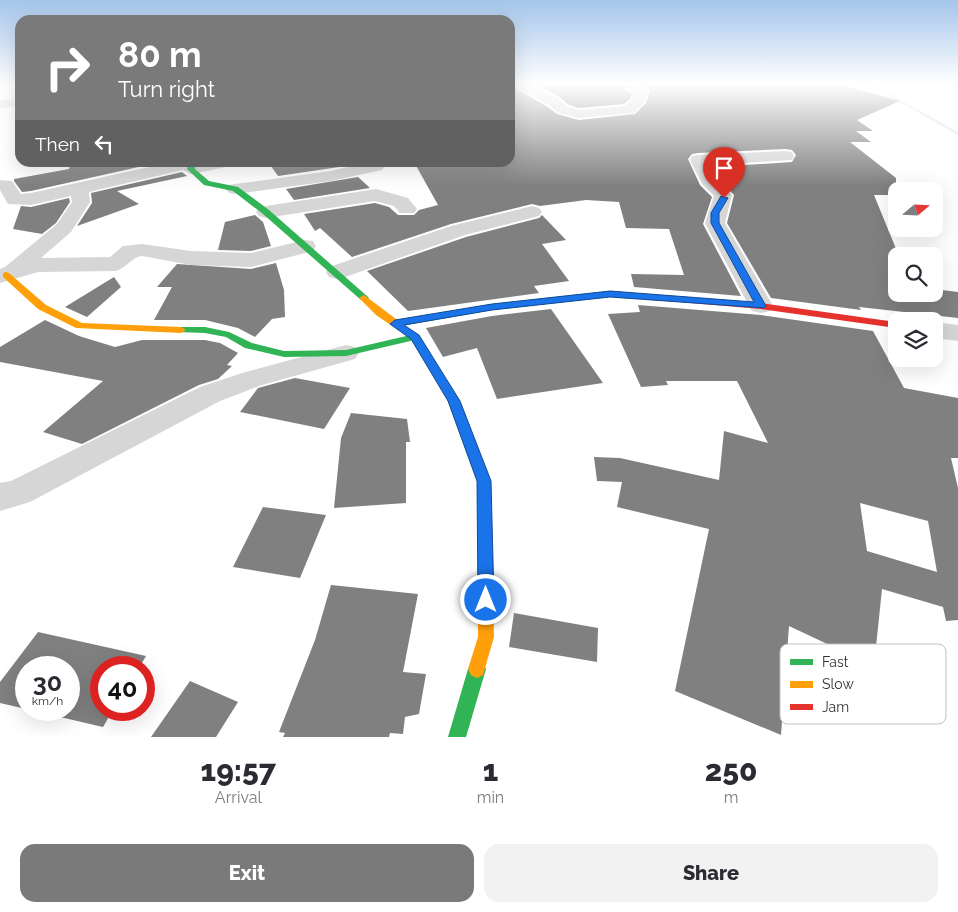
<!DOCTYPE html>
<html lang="en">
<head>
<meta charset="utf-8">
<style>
	:root { --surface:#fff; --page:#f2f2f3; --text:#2b2b33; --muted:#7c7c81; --accent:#7a7a7a }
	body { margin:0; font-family:Raleway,sans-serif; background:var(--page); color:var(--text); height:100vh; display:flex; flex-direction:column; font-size:19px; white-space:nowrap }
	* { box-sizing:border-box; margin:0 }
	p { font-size:16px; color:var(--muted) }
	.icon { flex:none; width:28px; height:28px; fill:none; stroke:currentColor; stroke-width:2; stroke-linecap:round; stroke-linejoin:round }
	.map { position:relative; height:737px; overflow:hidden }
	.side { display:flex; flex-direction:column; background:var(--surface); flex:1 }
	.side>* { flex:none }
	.banner { position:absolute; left:15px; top:15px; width:500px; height:152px; border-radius:15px; box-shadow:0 5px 20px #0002; background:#7a7a7a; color:#fff; overflow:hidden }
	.needle { width:32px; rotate:71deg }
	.tools { position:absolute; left:888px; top:182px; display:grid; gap:10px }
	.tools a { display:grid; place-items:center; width:55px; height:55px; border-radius:10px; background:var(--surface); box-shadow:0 5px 20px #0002; font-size:25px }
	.speed { position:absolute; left:15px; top:656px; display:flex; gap:10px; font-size:25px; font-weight:700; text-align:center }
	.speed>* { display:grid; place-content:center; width:65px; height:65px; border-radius:50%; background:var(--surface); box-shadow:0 5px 20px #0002; line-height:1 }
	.speed small { font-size:12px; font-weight:400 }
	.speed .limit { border:8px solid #d22; background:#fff; color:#111 }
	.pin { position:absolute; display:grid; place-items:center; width:42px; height:42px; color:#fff; margin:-51px -21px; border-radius:50% 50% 50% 0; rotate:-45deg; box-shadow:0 0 5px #0007 }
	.pin .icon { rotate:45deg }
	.me { position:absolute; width:55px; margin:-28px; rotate:0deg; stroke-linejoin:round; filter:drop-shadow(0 0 4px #0008) }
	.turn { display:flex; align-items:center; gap:18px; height:105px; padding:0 20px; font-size:22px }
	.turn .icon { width:65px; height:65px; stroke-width:2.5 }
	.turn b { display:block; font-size:35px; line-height:42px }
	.then { display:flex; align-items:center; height:48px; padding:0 20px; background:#0003; gap:10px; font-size:19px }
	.eta { display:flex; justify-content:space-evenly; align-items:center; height:85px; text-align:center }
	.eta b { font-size:30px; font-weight:800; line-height:35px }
	.action { display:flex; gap:10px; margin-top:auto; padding:10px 20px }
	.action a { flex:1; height:58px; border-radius:15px; background:var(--accent); color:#fff; font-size:20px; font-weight:800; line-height:58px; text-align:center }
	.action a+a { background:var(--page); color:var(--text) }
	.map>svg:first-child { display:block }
</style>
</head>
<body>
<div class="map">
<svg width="958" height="737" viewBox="0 0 958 737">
	<rect width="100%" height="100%" fill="#fff"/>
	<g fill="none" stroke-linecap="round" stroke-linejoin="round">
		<path fill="#dfdff0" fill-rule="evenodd" d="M 866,83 L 871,83 L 958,132 L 958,135 Z"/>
	</g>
	<path fill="#808080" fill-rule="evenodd" d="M 532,83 L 626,83 L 622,88 L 632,94 L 630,99 L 624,104 L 579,108 L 569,105 L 558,96 Z
		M 637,83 L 834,83 L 900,101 L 857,120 L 873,131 L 856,131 L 871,142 L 850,142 L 896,178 L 896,195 L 874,195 L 899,256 L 896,256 L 896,294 L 934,294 L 934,289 L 958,292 L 958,318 L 859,307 L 861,310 L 771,298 L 727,223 L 734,195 L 720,180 L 712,167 L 792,162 L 796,155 L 792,150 L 786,149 L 698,153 L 692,154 L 688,159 L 700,185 L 712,197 L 703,224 L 741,296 L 634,287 L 631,274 L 684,275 L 669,229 L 626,228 L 619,202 L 586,200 L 540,206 L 532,204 L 451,224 L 352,257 L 320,228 L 315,231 L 304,214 L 375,203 L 389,207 L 398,215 L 414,215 L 419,210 L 438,205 L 414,162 L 510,162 L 510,85 L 546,106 L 557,114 L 579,120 L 635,114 L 646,103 L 650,91 Z
		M 71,162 L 161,162 L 31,191 L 22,192 L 14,181 L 14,179 L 69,169 Z
		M 268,162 L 343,162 L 346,166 L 278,176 Z
		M 182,172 L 187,176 L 117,191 L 139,204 L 77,226 L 92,203 L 91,193 Z
		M 358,177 L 370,188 L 294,200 L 286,189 Z
		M 69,198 L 70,202 L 56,223 L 42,234 L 13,229 L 21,206 L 31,207 Z
		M 255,215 L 263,222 L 271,246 L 251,251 L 218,250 L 225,222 Z
		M 542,215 L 566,240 L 542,244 L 569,281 L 534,286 L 539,293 L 408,311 L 367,271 L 466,237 L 539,218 Z
		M 276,263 L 284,290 L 285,317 L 272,319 L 255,337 L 238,328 L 205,320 L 154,320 L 172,287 L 157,287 L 177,264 L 251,269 Z
		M 114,277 L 121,287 L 87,317 L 65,307 Z
		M 638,305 L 761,315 L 873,331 L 904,388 L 958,398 L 958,458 L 951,458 L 958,488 L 958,620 L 946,621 L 943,607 L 882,589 L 874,666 L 789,626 L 781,735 L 675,691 L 709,529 L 617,507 L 622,482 L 597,481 L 594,457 L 620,458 L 719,480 L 724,431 L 768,443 L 737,381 L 666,381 L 668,385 L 641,387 L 608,314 L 640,312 ZM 860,503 L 928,521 L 937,572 L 867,551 Z
		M 551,309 L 603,383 L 497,399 L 477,348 L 443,357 L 426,328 L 492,316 Z
		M 45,320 L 79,336 L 115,347 L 142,340 L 205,340 L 220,343 L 238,353 L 227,365 L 232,366 L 218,379 L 199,385 L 82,444 L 43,432 L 103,381 L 0,362 L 0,347 Z
		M 295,378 L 350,388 L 324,429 L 240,412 L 258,388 Z
		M 351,413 L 407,419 L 410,442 L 406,442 L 406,503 L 334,508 L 341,438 Z
		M 263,507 L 326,515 L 300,578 L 233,567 Z
		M 331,585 L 418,594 L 403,672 L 426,674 L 419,714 L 405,717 L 403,734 L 390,733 L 389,737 L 283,737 L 285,733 L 279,732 L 315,640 Z
		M 514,613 L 598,628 L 597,662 L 509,647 Z
		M 38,632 L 146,656 L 139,668 L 101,668 L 101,710 L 113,710 L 103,727 L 30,710 L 69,710 L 69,668 L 26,668 L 26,709 L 0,703 L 0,682 Z
		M 190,681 L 238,702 L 216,737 L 151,737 Z"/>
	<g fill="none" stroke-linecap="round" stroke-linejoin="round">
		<path fill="#d6d6d6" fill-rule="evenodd" d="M 510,83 L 527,83 L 557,98 L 568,107 L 579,110 L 625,106 L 632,100 L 634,93 L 624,88 L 626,85 L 636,85 L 648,91 L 645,102 L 634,113 L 579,118 L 558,113 L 547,104 Z
			M 20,98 L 20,106 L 0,108 L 0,100 Z
			M 786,151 L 792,152 L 794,156 L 792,160 L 709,165 L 718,181 L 732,195 L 725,223 L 773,306 L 770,311 L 761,313 L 752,311 L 749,306 L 705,223 L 714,196 L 702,184 L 690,160 L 692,156 L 698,155 Z
			M 172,162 L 233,162 L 231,166 L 191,174 L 183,170 L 89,192 L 90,202 L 71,232 L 41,258 L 110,257 L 123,246 L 142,244 L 191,251 L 251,253 L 305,240 L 313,241 L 316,246 L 313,251 L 251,267 L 191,265 L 142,256 C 132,257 126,268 116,271 L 38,272 L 0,283 L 0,269 L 5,267 L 57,224 L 72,202 L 71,196 L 31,205 L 8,204 L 0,190 L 0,180 L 12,181 L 21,194 L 31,193 Z
			M 369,162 L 382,162 L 385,166 L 382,170 L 331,181 L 235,194 L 229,193 L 226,189 L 229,185 L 235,184 L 331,171 Z
			M 376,189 L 408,198 L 417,209 L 414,213 L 400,213 L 394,206 L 375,201 L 266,218 L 259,216 L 256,212 L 259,208 L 266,206 Z
			M 532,206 L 539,208 L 542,212 L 539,216 L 465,235 L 345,277 L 337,279 L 329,277 L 326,272 L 329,267 L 451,226 Z
			M 934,322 L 958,325 L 958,341 L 934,338 Z
			M 346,345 L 355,347 L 359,353 L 355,359 L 262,385 L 220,401 L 30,502 L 0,511 L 0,483 L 11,481 L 200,387 L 242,373 Z"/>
		<path fill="#30b455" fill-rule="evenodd" d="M 189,162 L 196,162 L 195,169 L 209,181 L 238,187 L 269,210 L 367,296 L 369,298 L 367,300 L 361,300 L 263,214 L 233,191 L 204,185 L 187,169 Z
			M 610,291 L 635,293 L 640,296 L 635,299 L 610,297 L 492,310 L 395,327 L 390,324 L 395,321 L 492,304 Z
			M 181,327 L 205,327 L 229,332 L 252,343 L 284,351 L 346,350 L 415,334 L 420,337 L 419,339 L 346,356 L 284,357 L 245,348 L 226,337 L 205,333 L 177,332 L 176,330 Z
			M 477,660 L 483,663 L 486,669 L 466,737 L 448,737 L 468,669 L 471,663 Z"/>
		<path fill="#ff9f0a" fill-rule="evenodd" d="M 6,272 L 9,273 L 46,305 L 82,323 L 181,327 L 186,330 L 181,333 L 76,328 L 38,309 L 3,277 L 3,273 Z
			M 364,295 L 420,337 L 460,401 L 491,481 L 494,637 L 483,675 L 477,678 L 471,675 L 468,669 L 478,637 L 477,481 L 448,401 L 411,339 L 376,315 L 359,298 Z"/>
		<path fill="#e5322d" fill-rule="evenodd" d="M 635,293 L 761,303 L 896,322 L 896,328 L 761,309 L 632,298 L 630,296 Z"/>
	</g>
	<linearGradient id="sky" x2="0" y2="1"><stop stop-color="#a4c5eb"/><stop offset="0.45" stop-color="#fff"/><stop offset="1" stop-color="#fff" stop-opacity="0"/></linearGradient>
	<rect width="958" height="186" fill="url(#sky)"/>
	<path fill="#1a73e8" stroke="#114b97" d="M 721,196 L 728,198 L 719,213 L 719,223 L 766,306 L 764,308 L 610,297 L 492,310 L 404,325 L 419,335 L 460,401 L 491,481 L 494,600 L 492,605 L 486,608 L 480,605 L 478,600 L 477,481 L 448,401 L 411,339 L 390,324 L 395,320 L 492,304 L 610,291 L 754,302 L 711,223 L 711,213 Z"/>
	<rect x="780" y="644" width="166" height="80" rx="8" fill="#fff" stroke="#c2c2c2" stroke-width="1"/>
	<rect x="790" y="659" width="23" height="6" fill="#30b455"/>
	<rect x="790" y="681" width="23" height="7" fill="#ff9f0a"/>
	<rect x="790" y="704" width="23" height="6" fill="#e5322d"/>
	<g font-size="14" fill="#323232">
		<text x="822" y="667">Fast</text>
		<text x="822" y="689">Slow</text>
		<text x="822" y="712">Jam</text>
	</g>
</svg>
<div class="tools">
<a><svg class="needle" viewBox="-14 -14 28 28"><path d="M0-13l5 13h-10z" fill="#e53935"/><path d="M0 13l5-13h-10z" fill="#7c7c81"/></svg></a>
<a><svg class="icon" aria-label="search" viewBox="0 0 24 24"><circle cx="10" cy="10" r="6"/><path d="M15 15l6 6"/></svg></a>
<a><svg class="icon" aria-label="layers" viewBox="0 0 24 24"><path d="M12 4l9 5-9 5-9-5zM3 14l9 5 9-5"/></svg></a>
</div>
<div class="speed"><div>30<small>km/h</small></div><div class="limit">40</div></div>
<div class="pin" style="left:724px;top:198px;background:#d93025"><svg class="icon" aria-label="arrive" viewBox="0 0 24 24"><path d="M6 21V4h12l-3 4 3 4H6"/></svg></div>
<svg class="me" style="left:486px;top:600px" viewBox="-20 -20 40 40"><circle r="17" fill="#1a73e8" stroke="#fff" stroke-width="3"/><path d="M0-11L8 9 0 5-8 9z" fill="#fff"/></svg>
<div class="banner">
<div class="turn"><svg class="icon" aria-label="right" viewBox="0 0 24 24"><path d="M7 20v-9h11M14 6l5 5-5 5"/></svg><div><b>80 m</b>Turn right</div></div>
<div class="then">Then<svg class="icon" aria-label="left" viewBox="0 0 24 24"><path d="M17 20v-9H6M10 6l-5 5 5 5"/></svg></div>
</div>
</div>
<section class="side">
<div class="eta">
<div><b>19:57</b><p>Arrival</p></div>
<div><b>1</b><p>min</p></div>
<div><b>250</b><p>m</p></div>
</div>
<div class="action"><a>Exit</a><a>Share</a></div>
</section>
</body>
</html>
